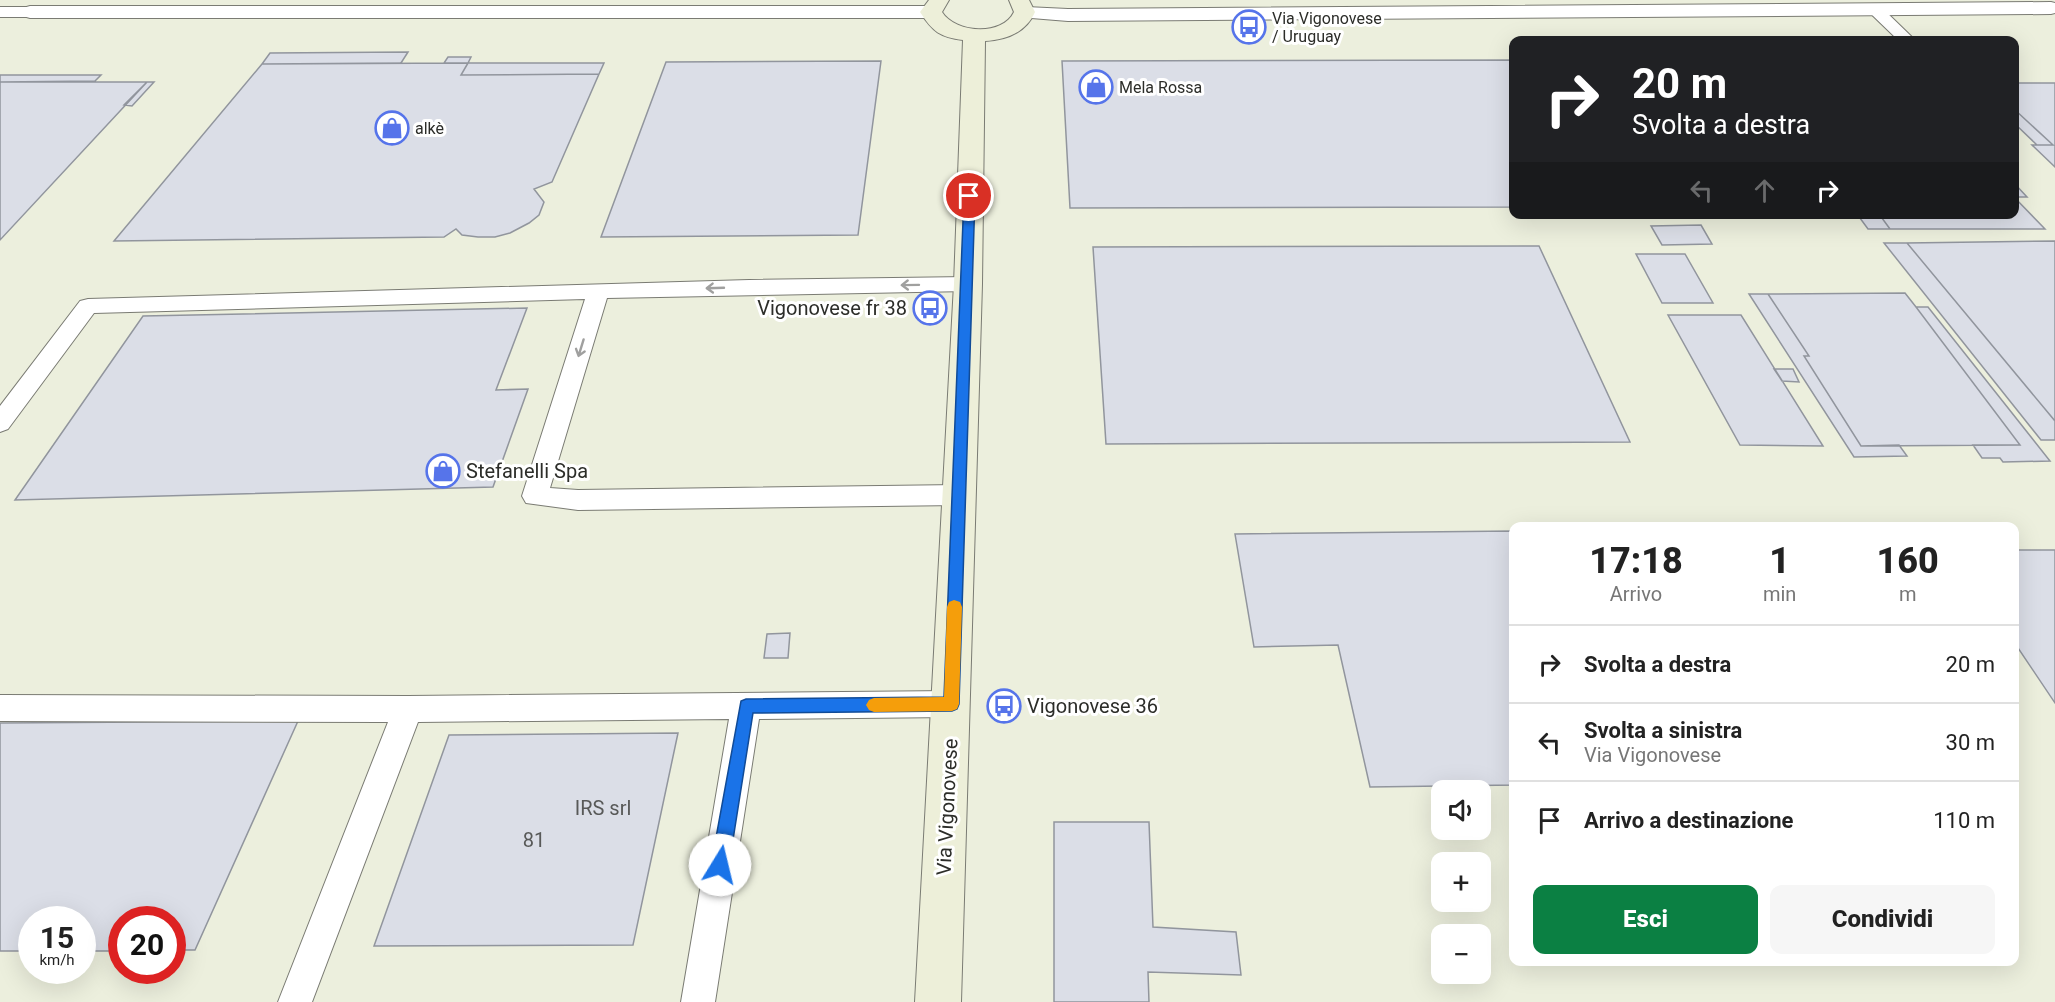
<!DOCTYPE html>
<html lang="it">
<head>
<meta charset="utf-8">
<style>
	:root { --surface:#fff; --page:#f6f6f6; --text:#222; --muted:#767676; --line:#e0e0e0; --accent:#0b8043 }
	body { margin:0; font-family:Roboto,sans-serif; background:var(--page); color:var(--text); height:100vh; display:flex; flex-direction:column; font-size:22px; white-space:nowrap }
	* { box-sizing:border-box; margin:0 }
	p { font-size:20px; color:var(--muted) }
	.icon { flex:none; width:33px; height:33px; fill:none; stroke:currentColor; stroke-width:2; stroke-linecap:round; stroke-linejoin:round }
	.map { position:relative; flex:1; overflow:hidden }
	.drawer { position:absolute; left:1509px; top:522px; width:510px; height:444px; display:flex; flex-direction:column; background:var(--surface); border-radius:12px; box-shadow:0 6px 24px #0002 }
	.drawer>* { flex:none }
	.hud { position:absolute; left:1509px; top:36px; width:510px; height:183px; border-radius:12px; box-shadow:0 6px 24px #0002; background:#202124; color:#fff; overflow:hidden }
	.buttons { position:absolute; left:1431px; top:780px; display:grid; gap:12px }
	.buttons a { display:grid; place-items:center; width:60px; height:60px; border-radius:12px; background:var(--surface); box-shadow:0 6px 24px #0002; font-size:30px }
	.speed { position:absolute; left:18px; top:906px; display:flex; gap:12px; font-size:30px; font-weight:700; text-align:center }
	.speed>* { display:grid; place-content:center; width:78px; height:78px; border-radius:50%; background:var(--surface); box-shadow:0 6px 24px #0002; line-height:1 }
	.speed small { font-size:15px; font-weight:400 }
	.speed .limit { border:9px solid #d22; background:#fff; color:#111 }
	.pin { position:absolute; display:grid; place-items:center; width:51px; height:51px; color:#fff; margin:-26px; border:3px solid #fff; border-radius:50%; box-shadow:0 2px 6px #0007 }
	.me { position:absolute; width:66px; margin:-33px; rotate:9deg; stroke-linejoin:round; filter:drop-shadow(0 0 4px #0008) }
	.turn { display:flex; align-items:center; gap:21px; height:126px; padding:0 24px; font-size:27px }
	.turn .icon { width:78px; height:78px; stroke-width:2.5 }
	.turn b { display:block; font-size:42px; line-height:51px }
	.lanes { display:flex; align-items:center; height:57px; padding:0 24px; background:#0003; justify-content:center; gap:30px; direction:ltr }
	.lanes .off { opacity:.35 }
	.eta { display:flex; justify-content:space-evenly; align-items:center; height:102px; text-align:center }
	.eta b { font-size:36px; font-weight:800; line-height:42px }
	.cta { display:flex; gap:12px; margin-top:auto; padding:12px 24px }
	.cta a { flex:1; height:69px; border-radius:12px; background:var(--accent); color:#fff; font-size:24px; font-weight:800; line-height:69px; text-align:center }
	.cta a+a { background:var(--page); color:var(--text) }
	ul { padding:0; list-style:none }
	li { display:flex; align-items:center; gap:18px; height:78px; padding:0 24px; border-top:2px solid var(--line) }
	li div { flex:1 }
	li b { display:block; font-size:22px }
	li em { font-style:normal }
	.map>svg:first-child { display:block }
</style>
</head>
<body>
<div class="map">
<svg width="2055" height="1002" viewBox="0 0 2055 1002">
	<rect width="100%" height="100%" fill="#f7f8ee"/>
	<path fill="#ecefdd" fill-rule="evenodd" d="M 0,0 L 2055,0 L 2055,1002 L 0,1002 ZM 1514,40 L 2014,40 L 2014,214 L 1514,214 ZM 1514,526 L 2014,526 L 2014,962 L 1514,962 ZM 1442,790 L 1480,790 L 1480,830 L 1442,830 ZM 1442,862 L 1480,862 L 1480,902 L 1442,902 ZM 32,920 L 82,920 L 82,970 L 32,970 ZM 122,920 L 172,920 L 172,970 L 122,970 ZM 1442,934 L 1480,934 L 1480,974 L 1442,974 Z"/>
	<path fill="#dbdee7" stroke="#91959d" stroke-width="1.5" d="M 408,52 L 401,63 L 262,64 L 270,53 Z
		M 448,57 L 471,57 L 468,63 L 444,63 Z
		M 1514,60 L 1514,207 L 1070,208 L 1062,61 Z
		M 881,61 L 858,235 L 601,237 L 666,62 Z
		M 468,63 L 461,75 L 599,74 L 552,182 L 534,189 L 544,202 L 539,215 L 529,223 L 510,233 L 495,237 L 478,237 L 462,235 L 456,229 L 444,237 L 114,241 L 262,64 Z
		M 468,63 L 604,63 L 599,74 L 461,75 Z
		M 0,75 L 101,75 L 95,81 L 0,82 Z
		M 0,82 L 147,82 L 0,240 Z
		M 147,82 L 154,82 L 132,106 L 124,105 Z
		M 2014,83 L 2055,83 L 2055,167 L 2032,145 L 2053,145 L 2014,109 Z
		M 2014,109 L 2053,145 L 2037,145 L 2014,123 Z
		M 2014,183 L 2027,197 L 2014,197 Z
		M 2014,197 L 2045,229 L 1890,229 L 1879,214 L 2014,214 Z
		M 1857,214 L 1879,214 L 1890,229 L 1868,229 Z
		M 1701,225 L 1712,244 L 1662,245 L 1651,226 Z
		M 2055,241 L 2055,421 L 1907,243 Z
		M 1884,243 L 1907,243 L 2055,421 L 2055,440 L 2041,440 Z
		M 1539,246 L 1630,442 L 1106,444 L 1093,247 Z
		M 1636,254 L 1685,254 L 1713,303 L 1662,303 Z
		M 1905,293 L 1916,307 L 2020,445 L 1861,446 L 1804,356 L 1809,356 L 1768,294 Z
		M 1749,294 L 1768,294 L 1809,356 L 1804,356 L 1861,446 L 1899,445 L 1907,456 L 1854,457 Z
		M 1916,307 L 1928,307 L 2050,461 L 2003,462 L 2000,458 L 1982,458 L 1973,445 L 2020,445 Z
		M 527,308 L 496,390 L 528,389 L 493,487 L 15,500 L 143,316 Z
		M 1668,315 L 1741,315 L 1823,446 L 1740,445 Z
		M 1774,369 L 1793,369 L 1799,382 L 1782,381 Z
		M 1514,531 L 1514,785 L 1370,787 L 1338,645 L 1254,647 L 1235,534 Z
		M 2014,550 L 2055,550 L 2055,703 L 2014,642 Z
		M 790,633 L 788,658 L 764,658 L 767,634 Z
		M 298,721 L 195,950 L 172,950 L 172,920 L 122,920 L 122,951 L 82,951 L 82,920 L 32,920 L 32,951 L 0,951 L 0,723 Z
		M 678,733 L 633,945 L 374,946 L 449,735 Z
		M 1054,822 L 1149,822 L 1153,927 L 1236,932 L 1241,975 L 1148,972 L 1149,1002 L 1054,1002 Z"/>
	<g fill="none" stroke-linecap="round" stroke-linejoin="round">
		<g stroke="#7a7b73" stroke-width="2">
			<path id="service" d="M 1875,5 L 1881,7 L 1915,40 L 1898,40 L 1867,10 Z
				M 0,7 L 30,7 L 38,12 L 30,17 L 0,17 Z
				M 968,277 L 976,279 L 979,284 L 976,289 L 968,291 L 607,298 L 550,488 L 578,490 L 959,485 L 968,488 L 972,495 L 968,502 L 959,505 L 578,510 L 526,503 L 522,496 L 585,299 L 94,313 L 8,429 L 0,432 L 0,406 L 80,301 L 88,299 L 749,280 Z
				M 952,691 L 962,695 L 967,704 L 962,713 L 952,717 L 759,719 L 715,1002 L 681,1002 L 729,719 L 418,722 L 312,1002 L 278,1002 L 388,722 L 0,721 L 0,695 L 408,696 Z"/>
		</g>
		<g stroke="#7a7b73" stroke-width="2">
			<path id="minor" d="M 30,6 L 931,6 L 938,8 L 942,12 L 938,16 L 931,18 L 30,18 L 23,16 L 19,12 L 23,8 Z"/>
		</g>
		<g stroke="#7a7b73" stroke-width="2">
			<path id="tertiary" d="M 2051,2 L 2055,3 L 2055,13 L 2051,14 L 1068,21 L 1019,17 L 1015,13 L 1019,9 L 1026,7 L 1068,9 Z"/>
		</g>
		<g stroke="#7a7b73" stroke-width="2">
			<path id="secondary" d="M 929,0 L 949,0 L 942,12 C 955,33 1002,37 1014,12 L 1009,0 L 1029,0 L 1035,12 C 1026,32 1007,40 985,41 L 982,284 L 961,1002 L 915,1002 L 954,284 L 963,40 C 940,37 933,32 920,12 Z"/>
		</g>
		<use href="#service" fill="#fff" fill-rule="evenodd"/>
		<use href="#minor" fill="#fff" fill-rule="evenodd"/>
		<use href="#tertiary" fill="#fff" fill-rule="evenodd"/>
		<use href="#secondary" fill="#edefd9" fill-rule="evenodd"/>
	</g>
	<defs><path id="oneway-shaft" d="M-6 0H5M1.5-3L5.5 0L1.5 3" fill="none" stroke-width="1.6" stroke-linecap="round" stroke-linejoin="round" transform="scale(1.5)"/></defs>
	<g stroke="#a0a09f">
		<use href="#oneway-shaft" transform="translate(910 285) rotate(179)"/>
		<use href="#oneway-shaft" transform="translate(715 288) rotate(178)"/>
		<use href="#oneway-shaft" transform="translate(581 348) rotate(107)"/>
	</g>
	<path fill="#1a73e8" stroke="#114b97" stroke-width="1.5" d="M 969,193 L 975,196 L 959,704 L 957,709 L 952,711 L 753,713 L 729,865 L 726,871 L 720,874 L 714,871 L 711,865 L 741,701 L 746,699 L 944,697 L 964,196 Z"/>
	<path fill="#f59e0b" d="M 954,600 L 960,602 L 962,607 L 959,704 L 957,709 L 952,711 L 874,712 L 869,710 L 866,705 L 869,700 L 874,698 L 944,697 L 947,607 L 949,602 Z"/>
	<defs>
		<g id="bus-ring" transform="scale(1.725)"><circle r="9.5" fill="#fff" stroke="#5674ea" stroke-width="1.5"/><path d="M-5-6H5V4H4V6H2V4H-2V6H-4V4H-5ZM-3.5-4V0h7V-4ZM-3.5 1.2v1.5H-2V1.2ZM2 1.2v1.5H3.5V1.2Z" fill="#5674ea"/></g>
		<g id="shop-ring" transform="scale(1.725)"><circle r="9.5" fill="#fff" stroke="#5674ea" stroke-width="1.5"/><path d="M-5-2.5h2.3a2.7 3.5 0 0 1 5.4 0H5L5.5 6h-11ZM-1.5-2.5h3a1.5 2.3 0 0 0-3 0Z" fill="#5674ea"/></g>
	</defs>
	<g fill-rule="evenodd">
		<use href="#bus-ring" x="1249" y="27"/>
		<use href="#shop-ring" x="1096" y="87"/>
		<use href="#shop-ring" x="392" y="128"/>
		<use href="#bus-ring" x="930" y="308"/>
		<use href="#shop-ring" x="443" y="471"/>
		<use href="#bus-ring" x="1004" y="706"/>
	</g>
	<g text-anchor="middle" stroke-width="6" stroke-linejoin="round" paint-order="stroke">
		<g font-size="16" fill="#2c2d29" stroke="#fff" text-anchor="start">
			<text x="1272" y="24">Via Vigonovese<tspan x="1272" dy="18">/ Uruguay</tspan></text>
			<text x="1119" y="93">Mela Rossa</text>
			<text x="415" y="134">alkè</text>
		</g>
		<g font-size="20" fill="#2c2d29" stroke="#fff" text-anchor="start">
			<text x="907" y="315" text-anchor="end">Vigonovese fr 38</text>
			<text x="466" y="478">Stefanelli Spa</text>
			<text x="1027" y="713">Vigonovese 36</text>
		</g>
		<g font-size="20" fill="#2c2d29" stroke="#fff">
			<text transform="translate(947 807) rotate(-87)" y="7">Via Vigonovese</text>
		</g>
		<g font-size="20" fill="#585958">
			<text x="603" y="815">IRS srl</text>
			<text x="534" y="847">81</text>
		</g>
	</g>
</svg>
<div class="buttons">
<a><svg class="icon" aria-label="sound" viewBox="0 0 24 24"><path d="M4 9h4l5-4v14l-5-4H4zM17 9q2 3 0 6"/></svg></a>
<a>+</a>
<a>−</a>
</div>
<div class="speed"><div>15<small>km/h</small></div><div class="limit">20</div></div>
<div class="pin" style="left:969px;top:196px;background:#d93025"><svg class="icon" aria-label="arrive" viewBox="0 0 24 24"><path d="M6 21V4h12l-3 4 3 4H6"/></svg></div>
<svg class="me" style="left:720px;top:865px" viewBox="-20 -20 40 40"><circle r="19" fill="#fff"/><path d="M0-13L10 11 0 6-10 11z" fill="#1a73e8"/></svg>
<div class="hud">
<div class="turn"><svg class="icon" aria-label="right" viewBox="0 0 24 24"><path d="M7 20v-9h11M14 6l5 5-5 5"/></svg><div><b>20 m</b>Svolta a destra</div></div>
<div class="lanes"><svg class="icon off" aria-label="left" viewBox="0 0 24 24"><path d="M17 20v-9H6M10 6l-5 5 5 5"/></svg><svg class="icon off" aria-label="ahead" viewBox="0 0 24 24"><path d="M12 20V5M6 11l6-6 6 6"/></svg><svg class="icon" aria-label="right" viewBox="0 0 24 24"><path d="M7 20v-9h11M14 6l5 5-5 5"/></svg></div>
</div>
<section class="drawer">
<div class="eta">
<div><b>17:18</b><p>Arrivo</p></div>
<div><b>1</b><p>min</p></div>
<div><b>160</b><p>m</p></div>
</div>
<ul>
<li><svg class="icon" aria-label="right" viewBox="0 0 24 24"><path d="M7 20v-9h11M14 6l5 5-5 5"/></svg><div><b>Svolta a destra</b></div><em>20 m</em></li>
<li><svg class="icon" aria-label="left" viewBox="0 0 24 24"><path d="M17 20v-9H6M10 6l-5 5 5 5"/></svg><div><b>Svolta a sinistra</b><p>Via Vigonovese</p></div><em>30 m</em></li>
<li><svg class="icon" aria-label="arrive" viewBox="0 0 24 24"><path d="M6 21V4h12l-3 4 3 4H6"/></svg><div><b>Arrivo a destinazione</b></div><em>110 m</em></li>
</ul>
<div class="cta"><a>Esci</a><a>Condividi</a></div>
</section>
</div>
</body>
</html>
